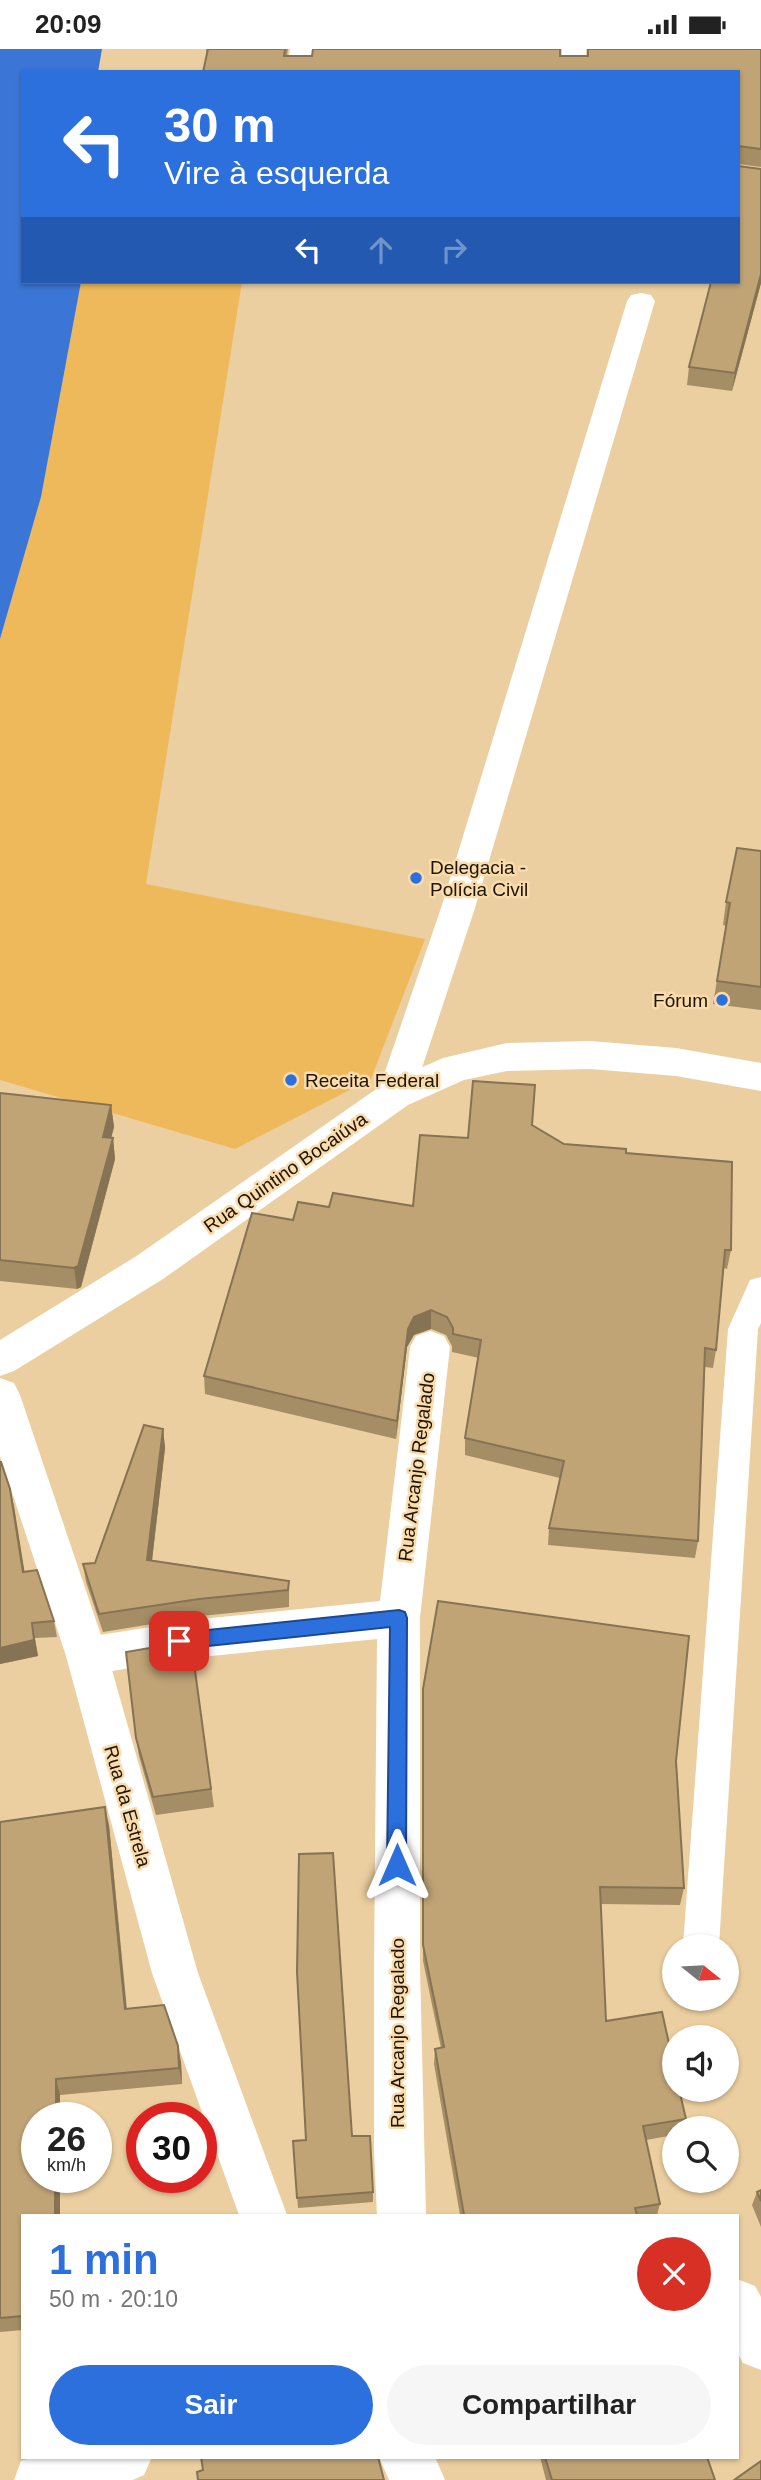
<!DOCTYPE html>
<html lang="pt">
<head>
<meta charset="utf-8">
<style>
	:root { --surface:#fff; --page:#f6f6f6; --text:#222; --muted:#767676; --accent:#2c70dd }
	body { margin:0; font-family:Arial,sans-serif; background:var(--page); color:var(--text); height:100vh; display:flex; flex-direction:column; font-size:26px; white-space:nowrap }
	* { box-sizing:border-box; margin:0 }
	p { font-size:23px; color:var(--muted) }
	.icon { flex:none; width:38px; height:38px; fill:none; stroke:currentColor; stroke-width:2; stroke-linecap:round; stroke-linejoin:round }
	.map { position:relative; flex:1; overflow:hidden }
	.details { position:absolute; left:21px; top:2165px; width:718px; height:245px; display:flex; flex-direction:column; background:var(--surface); border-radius:0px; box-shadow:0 2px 5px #0004 }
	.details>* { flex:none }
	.banner { position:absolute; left:21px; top:21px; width:719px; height:214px; border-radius:0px; box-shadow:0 2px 5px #0004; background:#2c70dd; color:#fff; overflow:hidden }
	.needle { width:46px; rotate:108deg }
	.tools { position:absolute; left:662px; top:1885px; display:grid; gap:14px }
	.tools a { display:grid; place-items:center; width:77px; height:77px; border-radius:50%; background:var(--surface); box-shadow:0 2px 5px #0004; font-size:35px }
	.speed { position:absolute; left:21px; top:2053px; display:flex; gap:14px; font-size:35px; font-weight:700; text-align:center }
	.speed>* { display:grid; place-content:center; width:91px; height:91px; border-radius:50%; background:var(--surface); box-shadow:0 2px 5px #0004; line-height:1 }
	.speed small { font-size:18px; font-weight:400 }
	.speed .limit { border:10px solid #d22; background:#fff; color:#111 }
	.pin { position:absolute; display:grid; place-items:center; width:60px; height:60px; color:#fff; margin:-30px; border-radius:14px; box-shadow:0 4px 10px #0006 }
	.me { position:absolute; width:77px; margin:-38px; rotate:0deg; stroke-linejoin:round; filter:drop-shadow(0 0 5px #0008) }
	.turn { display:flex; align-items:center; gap:24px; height:147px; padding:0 28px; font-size:32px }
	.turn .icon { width:91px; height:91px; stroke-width:2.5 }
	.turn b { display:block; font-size:49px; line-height:60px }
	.lanes { display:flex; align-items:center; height:66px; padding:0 28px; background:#0003; justify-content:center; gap:35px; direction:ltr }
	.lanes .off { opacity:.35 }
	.round { display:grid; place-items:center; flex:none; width:74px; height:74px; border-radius:37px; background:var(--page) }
	.head { display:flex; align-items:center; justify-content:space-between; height:119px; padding:0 28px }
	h1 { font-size:42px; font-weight:800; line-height:52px; color:var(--accent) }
	.action { display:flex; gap:14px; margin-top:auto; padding:14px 28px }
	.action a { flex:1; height:80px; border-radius:42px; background:var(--accent); color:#fff; font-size:28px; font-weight:800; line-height:80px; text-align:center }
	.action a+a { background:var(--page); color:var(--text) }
	.status { display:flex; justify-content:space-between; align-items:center; height:49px; padding:0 35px; background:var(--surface); direction:ltr }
	.status svg { height:19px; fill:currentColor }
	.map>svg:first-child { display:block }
</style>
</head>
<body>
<div class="status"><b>20:09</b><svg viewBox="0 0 49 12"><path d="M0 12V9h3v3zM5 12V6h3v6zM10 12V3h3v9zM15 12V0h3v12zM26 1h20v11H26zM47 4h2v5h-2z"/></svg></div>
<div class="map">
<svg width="761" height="2431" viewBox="0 0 761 2431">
	<rect width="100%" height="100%" fill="#eccfa0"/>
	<path fill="#eeb95a" d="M 81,233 L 242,233 L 146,835 L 425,890 L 371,1030 L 235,1100 L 0,1031 L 0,590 L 41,448 Z"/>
	<path fill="#3b76d6" d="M 0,0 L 102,0 L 98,23 L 23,23 L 23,233 L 81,233 L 41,448 L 0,590 Z"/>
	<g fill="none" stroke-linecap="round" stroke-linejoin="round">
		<path fill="#fff" fill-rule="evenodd" d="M 761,1228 L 761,1274 L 758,1280 L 719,1897 L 683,1897 L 728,1280 L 750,1231 Z"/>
		<path fill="#fff" fill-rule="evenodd" d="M 290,0 L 314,0 L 311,23 L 287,23 Z
			M 562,0 L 586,0 L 585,23 L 561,23 Z
			M 641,244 L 651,246 L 655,252 L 475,859 L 413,1046 L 408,1056 L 395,1060 L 382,1056 L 377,1046 L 441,859 L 627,252 L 631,246 Z
			M 430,1282 L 444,1287 L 450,1298 L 420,1569 L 420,1918 L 426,2166 L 377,2166 L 374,2103 L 374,1918 L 377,1590 L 201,1608 L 87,1626 L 72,1621 L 66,1607 L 72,1593 L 87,1588 L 201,1570 L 380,1552 L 410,1298 L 416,1287 Z
			M 737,2230 L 755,2237 L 761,2248 L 761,2321 L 743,2314 L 737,2303 Z
			M 32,2408 L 152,2408 L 144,2426 L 133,2431 L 14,2431 L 21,2412 Z"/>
		<path fill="#fff" fill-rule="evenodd" d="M 590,992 L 676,999 L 761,1014 L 761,1042 L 676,1027 L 590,1020 L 507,1022 L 464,1031 L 408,1056 L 163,1230 L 14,1322 L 0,1327 L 0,1291 L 135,1208 L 382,1036 L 443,1009 L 507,994 Z
			M 0,1329 L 14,1334 L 20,1346 L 108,1607 L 198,1924 L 287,2166 L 239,2166 L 152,1924 L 66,1607 L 0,1407 Z
			M 379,2408 L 435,2408 L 445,2431 L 389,2431 Z"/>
	</g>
	<path fill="#a58d65" d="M 206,0 L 288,0 L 287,7 L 588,7 L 761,0 L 761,118 L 738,115 L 207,7 Z
		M 761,120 L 761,234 L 732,342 L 687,336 L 689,318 Z
		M 761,802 L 761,961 L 713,955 L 726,877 L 723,876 L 726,853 Z
		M 0,1044 L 111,1056 L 114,1078 L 111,1089 L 113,1089 L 115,1110 L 81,1238 L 77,1240 L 0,1232 Z
		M 532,1076 L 564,1095 L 626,1104 L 731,1201 L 727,1220 L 724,1219 L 716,1301 L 713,1319 L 705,1318 L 698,1492 L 695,1509 L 548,1496 L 549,1479 L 560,1429 L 465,1406 L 465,1389 L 479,1309 L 452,1303 L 452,1297 L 446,1286 L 431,1280 L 414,1286 L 407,1298 L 396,1390 L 205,1345 L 204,1327 L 293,1171 L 329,1158 L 413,1157 L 468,1089 Z
		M 163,1380 L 165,1399 L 152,1511 L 289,1532 L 289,1558 L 201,1567 L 103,1583 L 86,1533 L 83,1515 L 95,1514 Z
		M 0,1413 L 10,1440 L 24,1522 L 54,1572 L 57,1588 L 35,1589 L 38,1607 L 0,1615 Z
		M 191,1592 L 214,1758 L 156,1766 L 139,1707 L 136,1689 Z
		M 423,1640 L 676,1712 L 684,1839 L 680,1856 L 601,1855 L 606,1972 L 686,2070 L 683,2079 L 674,2079 L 674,2086 L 646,2091 L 660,2155 L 657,2166 L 460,2166 L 434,2015 L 435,2000 L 441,1999 L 423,1912 Z
		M 0,1773 L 109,1776 L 127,1960 L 181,2013 L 182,2035 L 60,2046 L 60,2068 L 37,2068 L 37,2128 L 60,2128 L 60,2166 L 23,2166 L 23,2281 L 0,2283 Z
		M 352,2087 L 373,2143 L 373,2153 L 298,2159 L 293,2092 Z
		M 761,2141 L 761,2178 L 752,2156 L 757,2143 Z
		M 540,2408 L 707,2408 L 715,2431 L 546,2431 Z"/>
	<path fill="#867353" d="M 761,225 L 761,234 L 732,342 L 735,324 Z
		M 111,1056 L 114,1078 L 106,1109 L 103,1088 Z
		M 113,1089 L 115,1110 L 81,1238 L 77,1240 L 74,1219 Z
		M 431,1261 L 431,1280 L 414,1286 L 407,1298 L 396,1390 L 397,1372 L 408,1280 L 414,1268 Z
		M 163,1380 L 165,1399 L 150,1529 L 147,1511 Z
		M 10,1440 L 14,1457 L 27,1538 L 23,1523 Z
		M 32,1574 L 38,1607 L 0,1615 L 0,1599 Z
		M 105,1758 L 109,1776 L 128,1977 L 125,1960 Z
		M 178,1997 L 181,2013 L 182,2035 L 179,2019 Z
		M 56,2030 L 60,2046 L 60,2068 L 56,2068 Z
		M 55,2128 L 60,2128 L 60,2166 L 55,2166 Z"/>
	<path fill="#c0a476" stroke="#867353" stroke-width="2" d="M 208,0 L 285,0 L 284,7 L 312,7 L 313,0 L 560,0 L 560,7 L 588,7 L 588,0 L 761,0 L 761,100 L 738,97 L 738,23 L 203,23 Z
		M 738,117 L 761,120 L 761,225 L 735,324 L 689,318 L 711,233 L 738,233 Z
		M 737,799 L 761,802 L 761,938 L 717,932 L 730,854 L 726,853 Z
		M 473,1032 L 535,1036 L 532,1076 L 564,1095 L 626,1100 L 626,1104 L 732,1113 L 731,1201 L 725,1201 L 716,1301 L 705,1299 L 698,1492 L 549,1479 L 564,1412 L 465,1389 L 481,1291 L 453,1285 L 453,1279 L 447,1268 L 431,1261 L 414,1268 L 408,1280 L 397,1372 L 204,1327 L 252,1164 L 293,1171 L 298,1153 L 329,1158 L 333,1144 L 413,1157 L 420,1086 L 468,1089 Z
		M 0,1044 L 111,1056 L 103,1088 L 113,1089 L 78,1217 L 74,1219 L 0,1211 Z
		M 144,1376 L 163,1380 L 147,1511 L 289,1532 L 288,1541 L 199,1550 L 99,1565 L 83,1515 L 95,1514 Z
		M 0,1413 L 1,1413 L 10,1440 L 23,1523 L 37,1521 L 54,1572 L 32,1574 L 34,1591 L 0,1599 Z
		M 438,1552 L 689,1587 L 676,1712 L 684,1839 L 600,1838 L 606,1972 L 662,1963 L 674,2017 L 674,2040 L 679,2040 L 686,2070 L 643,2077 L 660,2155 L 635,2159 L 637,2166 L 464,2166 L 435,2000 L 444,1998 L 423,1896 L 423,1640 Z
		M 191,1592 L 211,1740 L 153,1748 L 136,1689 L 126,1603 Z
		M 105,1758 L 125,1960 L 164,1956 L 178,1997 L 179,2019 L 56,2030 L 56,2068 L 37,2068 L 37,2128 L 55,2128 L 55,2166 L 23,2166 L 23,2267 L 0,2269 L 0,1773 Z
		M 333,1804 L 352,2087 L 370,2087 L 373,2143 L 297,2149 L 293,2092 L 306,2091 L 297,1923 L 299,1805 Z
		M 761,2141 L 761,2152 L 757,2143 Z
		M 201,2408 L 378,2408 L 384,2431 L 198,2431 L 197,2423 L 203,2421 Z
		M 545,2408 L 707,2408 L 715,2431 L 552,2431 Z
		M 761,2412 L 761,2431 L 734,2431 Z"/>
	<path fill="#2c70dd" stroke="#1d4990" stroke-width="2" d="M 399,1561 L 405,1563 L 407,1569 L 406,1816 L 403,1823 L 397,1825 L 390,1823 L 387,1816 L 390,1578 L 179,1600 L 173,1598 L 170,1592 L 173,1586 L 179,1584 Z"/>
	<g fill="#2c70dd" stroke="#fadcac" stroke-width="2.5">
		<circle cx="416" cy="829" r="7"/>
		<circle cx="722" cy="951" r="7"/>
		<circle cx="291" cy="1031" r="7"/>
	</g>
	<g text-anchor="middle" stroke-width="5" stroke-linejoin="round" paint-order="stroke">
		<g font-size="19" fill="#1e1403" stroke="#fadcac" text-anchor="start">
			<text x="430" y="825">Delegacia -<tspan x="430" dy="22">Polícia Civil</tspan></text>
			<text x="708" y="958" text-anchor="end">Fórum</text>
			<text x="305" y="1038">Receita Federal</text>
		</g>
		<g font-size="19" fill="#1e1403" stroke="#fadcac">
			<text transform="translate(285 1123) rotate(-35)" y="7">Rua Quintino Bocaiúva</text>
			<text transform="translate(416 1418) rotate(-83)" y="7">Rua Arcanjo Regalado</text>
			<text transform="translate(128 1757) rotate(74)" y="7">Rua da Estrela</text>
			<text transform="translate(397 1984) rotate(-90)" y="7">Rua Arcanjo Regalado</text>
		</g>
	</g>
</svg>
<div class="tools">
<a><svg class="needle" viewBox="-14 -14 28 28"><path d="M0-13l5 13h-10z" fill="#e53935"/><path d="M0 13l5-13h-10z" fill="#767676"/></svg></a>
<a><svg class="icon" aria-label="sound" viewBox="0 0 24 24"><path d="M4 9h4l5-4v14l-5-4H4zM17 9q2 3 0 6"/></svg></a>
<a><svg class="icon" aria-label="search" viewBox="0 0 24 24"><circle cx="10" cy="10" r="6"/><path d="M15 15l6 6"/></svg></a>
</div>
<div class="speed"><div>26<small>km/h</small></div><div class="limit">30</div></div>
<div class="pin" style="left:179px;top:1592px;background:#d93025"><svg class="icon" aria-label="arrive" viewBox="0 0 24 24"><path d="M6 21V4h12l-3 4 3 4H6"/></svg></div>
<svg class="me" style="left:397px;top:1816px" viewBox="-20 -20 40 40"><path d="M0-17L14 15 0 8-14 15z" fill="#2c70dd" stroke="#fff" stroke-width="4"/></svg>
<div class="banner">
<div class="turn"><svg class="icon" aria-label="left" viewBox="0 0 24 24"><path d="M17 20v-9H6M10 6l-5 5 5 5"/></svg><div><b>30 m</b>Vire à esquerda</div></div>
<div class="lanes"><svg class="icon" aria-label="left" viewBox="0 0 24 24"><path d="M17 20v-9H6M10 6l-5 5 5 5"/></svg><svg class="icon off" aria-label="ahead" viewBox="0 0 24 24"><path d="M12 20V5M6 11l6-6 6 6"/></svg><svg class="icon off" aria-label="right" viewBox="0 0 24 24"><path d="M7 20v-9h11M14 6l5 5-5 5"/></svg></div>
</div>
<section class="details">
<div class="head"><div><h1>1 min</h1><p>50 m · 20:10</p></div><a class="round" style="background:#d93025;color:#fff"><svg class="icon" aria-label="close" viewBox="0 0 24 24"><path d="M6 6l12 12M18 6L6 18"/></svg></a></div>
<div class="action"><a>Sair</a><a>Compartilhar</a></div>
</section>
</div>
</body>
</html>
